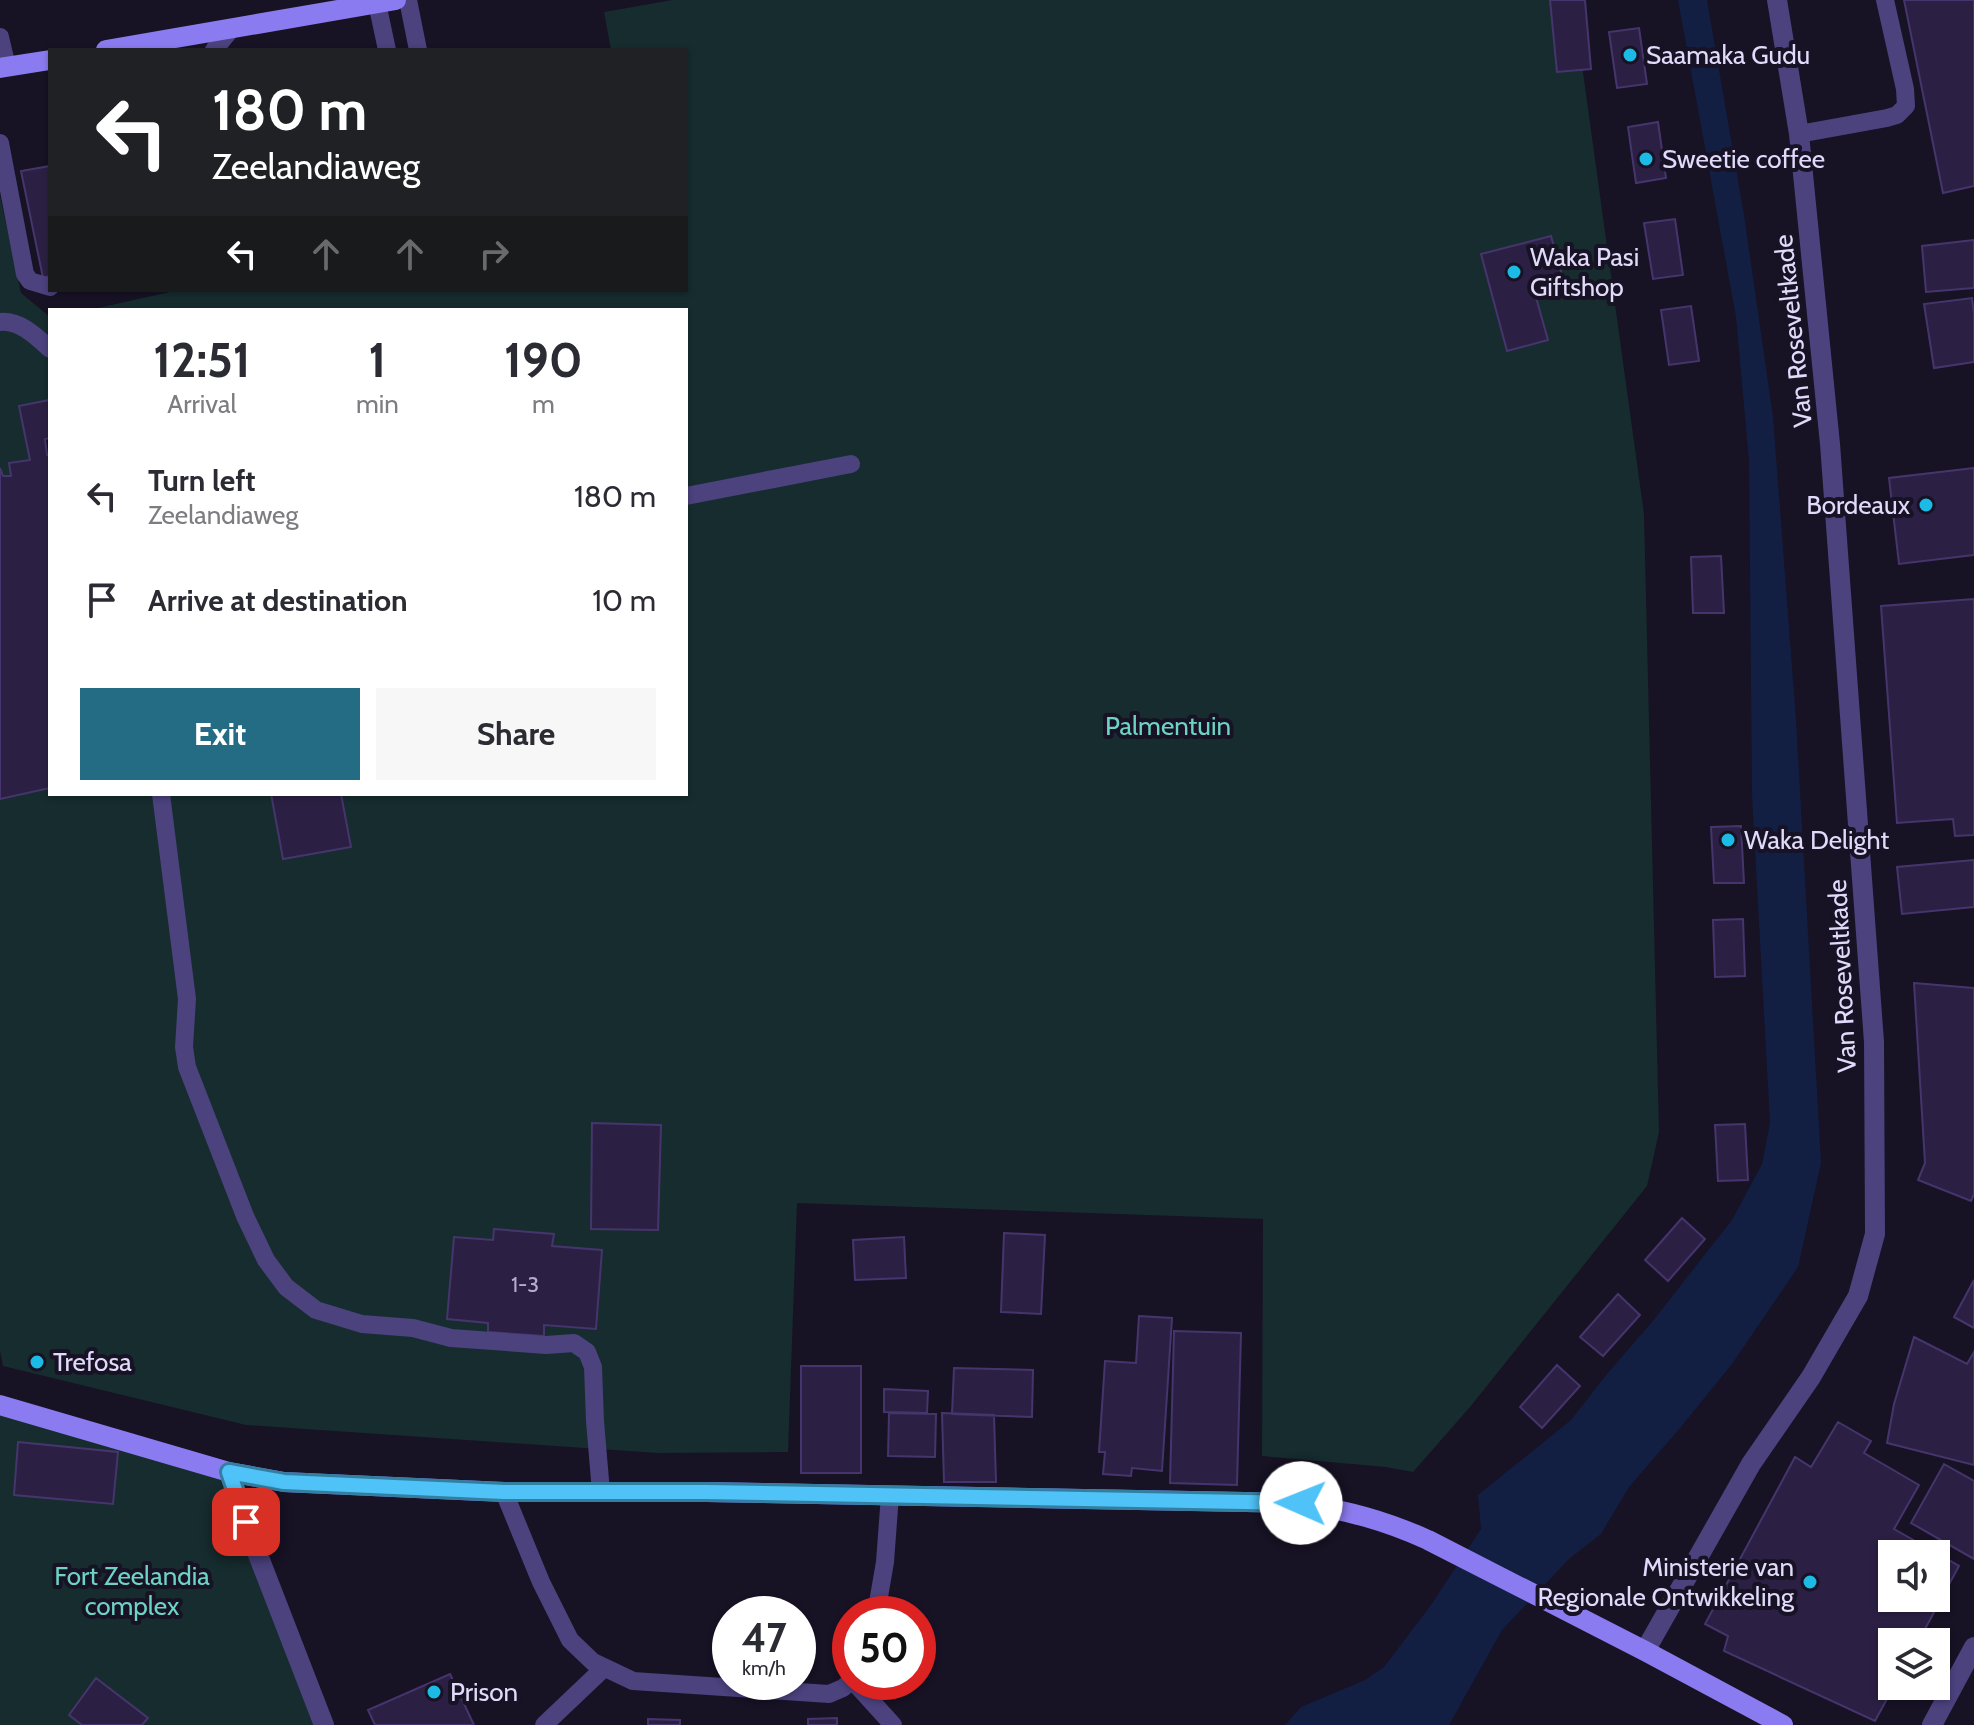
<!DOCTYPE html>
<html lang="en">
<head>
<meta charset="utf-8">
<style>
	:root { --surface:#fff; --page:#f7f7f7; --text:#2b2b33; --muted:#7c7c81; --accent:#246c83 }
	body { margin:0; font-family:Cabin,sans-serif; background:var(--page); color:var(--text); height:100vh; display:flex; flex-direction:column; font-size:30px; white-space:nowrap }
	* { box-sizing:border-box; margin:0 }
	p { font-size:26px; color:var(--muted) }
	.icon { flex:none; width:44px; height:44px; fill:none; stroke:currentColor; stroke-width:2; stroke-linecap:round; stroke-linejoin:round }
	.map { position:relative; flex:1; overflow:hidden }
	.side { position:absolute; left:48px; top:308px; width:640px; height:488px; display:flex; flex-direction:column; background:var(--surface); border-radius:0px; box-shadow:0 2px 6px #0004 }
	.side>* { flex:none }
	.hud { position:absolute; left:48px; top:48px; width:640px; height:244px; border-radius:0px; box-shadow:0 2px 6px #0004; background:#202124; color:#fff; overflow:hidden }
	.fabs { position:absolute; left:1878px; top:1540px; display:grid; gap:16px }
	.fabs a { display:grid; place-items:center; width:72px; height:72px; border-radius:0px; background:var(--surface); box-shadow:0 2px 6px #0004; font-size:40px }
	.speed { position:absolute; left:712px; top:1596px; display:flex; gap:16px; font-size:40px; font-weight:700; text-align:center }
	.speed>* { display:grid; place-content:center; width:104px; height:104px; border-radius:50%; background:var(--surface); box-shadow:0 2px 6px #0004; line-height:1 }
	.speed small { font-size:20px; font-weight:400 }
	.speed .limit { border:12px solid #d22; background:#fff; color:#111 }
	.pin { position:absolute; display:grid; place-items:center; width:68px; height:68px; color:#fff; margin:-34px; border-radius:16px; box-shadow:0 4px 12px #0006 }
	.me { position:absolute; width:88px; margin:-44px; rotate:271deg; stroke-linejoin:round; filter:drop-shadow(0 0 6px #0008) }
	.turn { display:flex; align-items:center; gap:28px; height:168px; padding:0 32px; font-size:36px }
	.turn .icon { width:104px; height:104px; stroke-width:2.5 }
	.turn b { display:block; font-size:56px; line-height:68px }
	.lanes { display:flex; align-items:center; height:76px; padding:0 32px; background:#0003; justify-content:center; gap:40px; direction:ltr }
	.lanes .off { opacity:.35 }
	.eta { display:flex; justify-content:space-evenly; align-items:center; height:136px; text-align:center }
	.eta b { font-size:48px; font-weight:700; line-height:56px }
	.primary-button { display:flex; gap:16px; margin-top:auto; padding:16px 32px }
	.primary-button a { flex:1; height:92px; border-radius:0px; background:var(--accent); color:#fff; font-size:32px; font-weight:700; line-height:92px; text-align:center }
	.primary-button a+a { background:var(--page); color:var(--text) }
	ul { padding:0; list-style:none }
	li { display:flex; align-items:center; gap:24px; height:104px; padding:0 32px }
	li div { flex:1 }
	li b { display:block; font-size:30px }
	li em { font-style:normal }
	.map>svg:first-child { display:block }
</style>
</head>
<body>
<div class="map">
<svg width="1974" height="1725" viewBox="0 0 1974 1725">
	<rect width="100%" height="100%" fill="#171224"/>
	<path fill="#162c2e" d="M 672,0 L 1573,0 L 1644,514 L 1659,1132 L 1647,1186 L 1470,1407 L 1413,1472 L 1386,1467 L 1262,1456 L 1263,1219 L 797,1203 L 788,1452 L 658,1453 L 246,1425 L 3,1366 L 0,1351 L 0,799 L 50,788 L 50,794 L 686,794 L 686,310 L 89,310 L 179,290 L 686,290 L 686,50 L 611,50 L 604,12 Z
		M 0,196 L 21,293 L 50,317 L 50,408 L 48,400 L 19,406 L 30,460 L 9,463 L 11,476 L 3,476 L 0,468 Z
		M 0,1405 L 229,1472 L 323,1725 L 0,1725 Z"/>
	<path fill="#121f43" d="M 1678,0 L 1707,0 L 1744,215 L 1773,417 L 1796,720 L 1821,1163 L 1798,1267 L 1732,1364 L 1680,1428 L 1629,1487 L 1601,1534 L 1569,1559 L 1502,1630 L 1449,1725 L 1285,1725 L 1301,1707 L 1365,1680 L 1384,1667 L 1431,1605 L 1481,1529 L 1478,1495 L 1571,1420 L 1607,1374 L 1652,1322 L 1732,1220 L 1762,1164 L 1770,1123 L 1752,794 L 1749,461 L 1736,317 Z"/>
	<path fill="#2b2043" stroke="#46356d" stroke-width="2" fill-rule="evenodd" d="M 1550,0 L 1585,0 L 1591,69 L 1557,72 Z
		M 1904,0 L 1974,0 L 1974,186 L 1943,193 Z
		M 1639,28 L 1647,84 L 1617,88 L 1609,32 Z
		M 1658,122 L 1666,178 L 1636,183 L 1628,127 Z
		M 50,166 L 50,276 L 43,278 L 21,171 Z
		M 1675,219 L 1683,275 L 1653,279 L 1644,223 Z
		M 1551,236 L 1562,275 L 1532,283 L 1548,340 L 1507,351 L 1481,254 Z
		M 1974,240 L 1974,288 L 1926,292 L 1922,246 Z
		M 1972,298 L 1974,314 L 1974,362 L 1934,368 L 1924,304 Z
		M 1691,306 L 1699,361 L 1669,365 L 1661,310 Z
		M 49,400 L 50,438 L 45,439 L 47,455 L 50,454 L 50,788 L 0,799 L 0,468 L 3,476 L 11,476 L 9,463 L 30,460 L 19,406 Z
		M 1974,468 L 1974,555 L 1899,564 L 1889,478 Z
		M 1721,556 L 1724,613 L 1693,613 L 1691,557 Z
		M 1974,599 L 1974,835 L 1955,836 L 1953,819 L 1897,823 L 1881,606 Z
		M 271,794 L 341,794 L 351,847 L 283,859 Z
		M 1741,826 L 1744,883 L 1714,883 L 1711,827 Z
		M 1974,860 L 1974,907 L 1902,914 L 1897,867 Z
		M 1743,919 L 1745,976 L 1715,977 L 1713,920 Z
		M 1914,983 L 1974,988 L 1974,1194 L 1971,1201 L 1918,1180 L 1925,1163 Z
		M 592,1123 L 661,1125 L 658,1230 L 591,1229 Z
		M 1745,1124 L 1748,1180 L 1718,1181 L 1715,1125 Z
		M 1682,1218 L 1705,1239 L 1668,1281 L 1645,1260 Z
		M 494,1229 L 554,1234 L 552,1246 L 602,1250 L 596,1329 L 544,1325 L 544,1336 L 488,1332 L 488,1323 L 447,1319 L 454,1237 L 493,1240 Z
		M 1004,1233 L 1045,1235 L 1041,1314 L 1001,1312 Z
		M 904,1237 L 906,1278 L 855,1280 L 853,1240 Z
		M 1974,1280 L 1974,1328 L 1954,1317 Z
		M 1618,1294 L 1640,1315 L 1603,1356 L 1580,1337 Z
		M 1139,1316 L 1172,1318 L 1162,1471 L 1132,1468 L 1131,1476 L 1103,1474 L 1105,1452 L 1099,1452 L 1105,1361 L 1136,1363 Z
		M 1174,1331 L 1241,1333 L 1237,1485 L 1170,1483 Z
		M 1914,1337 L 1967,1364 L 1974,1352 L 1974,1465 L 1887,1443 L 1894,1404 Z
		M 1557,1365 L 1580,1386 L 1542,1428 L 1520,1407 Z
		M 801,1366 L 861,1366 L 861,1473 L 801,1473 Z
		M 954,1368 L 1033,1370 L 1032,1417 L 952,1414 Z
		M 884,1389 L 928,1391 L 927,1413 L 884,1412 Z
		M 889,1413 L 936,1414 L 935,1457 L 888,1456 Z
		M 942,1413 L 994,1415 L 996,1482 L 944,1482 Z
		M 1838,1422 L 1871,1441 L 1864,1453 L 1919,1485 L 1894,1529 L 1959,1566 L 1918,1642 L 1892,1642 L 1892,1686 L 1894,1686 L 1875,1721 L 1724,1651 L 1728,1636 L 1705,1624 L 1795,1457 L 1811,1467 ZM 1892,1554 L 1936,1554 L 1936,1598 L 1892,1598 Z
		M 18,1442 L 118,1452 L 113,1504 L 14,1495 Z
		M 1944,1464 L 1974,1481 L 1974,1559 L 1911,1523 Z
		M 450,1674 L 474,1725 L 375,1725 L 368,1710 Z
		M 96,1678 L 148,1718 L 142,1725 L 82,1725 L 69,1715 Z
		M 837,1718 L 837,1725 L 808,1725 L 808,1719 Z
		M 648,1719 L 680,1720 L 680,1725 L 648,1725 Z"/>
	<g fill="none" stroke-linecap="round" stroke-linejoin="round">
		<path stroke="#4b427e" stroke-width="18" d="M 408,0 L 418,50
			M 377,3 L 387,50
			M 0,37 L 7,67
			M 214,50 L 232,28
			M 1799,134 L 1887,118 L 1897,115 L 1906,106 L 1905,89 L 1885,0
			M 0,143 L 25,274 L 30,281 L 50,287
			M 0,322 C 20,320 37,337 50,349
			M 686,496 L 851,464
			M 161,794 L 187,999 L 184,1047 L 187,1067 L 245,1216 L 266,1260 L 286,1287 L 316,1310 L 362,1324 L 413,1328 L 451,1338 L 546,1345 L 574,1343 L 587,1352 L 593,1367 L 595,1421 L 601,1492
			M 504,1492 L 541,1582 L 570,1640 L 593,1662 L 633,1681 L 829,1694 L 843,1688 L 850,1682
			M 876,1614 L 885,1562 L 890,1495
			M 854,1682 L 893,1725
			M 544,1725 L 604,1668"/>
		<path stroke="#4b427e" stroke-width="20" d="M 229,1472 L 255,1547 L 324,1725
			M 1645,1651 L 1751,1464 L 1811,1377 L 1858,1296 L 1875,1234 L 1874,1042 L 1830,444 L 1799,134 L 1777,0
			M 1932,1725 L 1974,1647"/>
		<path stroke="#8b7bf0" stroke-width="20" d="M 106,50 L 396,0
			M 0,68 L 50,60
			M 0,1405 L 229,1472 L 284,1482 L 504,1492 L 706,1492 L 1301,1503 C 1348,1511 1384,1520 1428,1540 L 1645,1651 L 1783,1725"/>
	</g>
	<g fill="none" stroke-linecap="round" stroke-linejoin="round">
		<g stroke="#337fa1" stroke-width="20">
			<path id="route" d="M 246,1522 L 229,1472 L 284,1482 L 504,1492 L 706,1492 L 1301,1503"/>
		</g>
		<use href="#route" stroke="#4fc3f7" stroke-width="14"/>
	</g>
	<g fill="#1cbbe5" stroke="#171224" stroke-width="3">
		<circle cx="1630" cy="55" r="8"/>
		<circle cx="1646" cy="159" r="8"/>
		<circle cx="1514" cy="272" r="8"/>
		<circle cx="1926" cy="505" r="8"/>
		<circle cx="1728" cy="840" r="8"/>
		<circle cx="37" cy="1362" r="8"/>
		<circle cx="1810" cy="1582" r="8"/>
		<circle cx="434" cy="1692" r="8"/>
	</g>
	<g text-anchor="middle" stroke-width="8" stroke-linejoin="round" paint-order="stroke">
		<g font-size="22" fill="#b4accd">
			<text x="525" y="1292">1-3</text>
		</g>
		<g font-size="26" fill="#e1dafb" stroke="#171224" text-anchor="start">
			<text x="1646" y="64">Saamaka Gudu</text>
			<text x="1662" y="168">Sweetie coffee</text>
			<text x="1530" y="266">Waka Pasi<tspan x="1530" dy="30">Giftshop</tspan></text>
			<text x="1910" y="514" text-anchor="end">Bordeaux</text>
			<text x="1744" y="849">Waka Delight</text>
			<text x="53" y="1371">Trefosa</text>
			<text x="1794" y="1576" text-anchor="end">Ministerie van<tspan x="1794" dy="30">Regionale Ontwikkeling</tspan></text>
			<text x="450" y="1701">Prison</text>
		</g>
		<g font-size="26" fill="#e1dafb" stroke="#171224">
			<text transform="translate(1793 331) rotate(-96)" y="9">Van Roseveltkade</text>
			<text transform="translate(1842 976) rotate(-93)" y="9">Van Roseveltkade</text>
		</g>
		<g font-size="26" fill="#6dd3c4" stroke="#171224">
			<text x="1168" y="735">Palmentuin</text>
			<text x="132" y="1585">Fort Zeelandia<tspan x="132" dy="30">complex</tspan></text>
		</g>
	</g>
</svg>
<div class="fabs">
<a><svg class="icon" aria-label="sound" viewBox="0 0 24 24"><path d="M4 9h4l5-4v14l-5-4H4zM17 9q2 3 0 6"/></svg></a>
<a><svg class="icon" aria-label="layers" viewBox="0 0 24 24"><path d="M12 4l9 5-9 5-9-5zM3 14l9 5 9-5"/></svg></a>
</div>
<div class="speed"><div>47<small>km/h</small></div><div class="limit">50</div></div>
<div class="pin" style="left:246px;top:1522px;background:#d93025"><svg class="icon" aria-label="arrive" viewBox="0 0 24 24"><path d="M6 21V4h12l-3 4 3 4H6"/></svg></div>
<svg class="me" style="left:1301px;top:1503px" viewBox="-20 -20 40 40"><circle r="19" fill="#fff"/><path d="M0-13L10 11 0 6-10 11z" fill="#4fc3f7"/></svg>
<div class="hud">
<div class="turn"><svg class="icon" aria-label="left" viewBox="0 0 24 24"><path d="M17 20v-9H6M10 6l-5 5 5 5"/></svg><div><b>180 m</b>Zeelandiaweg</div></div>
<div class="lanes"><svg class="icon" aria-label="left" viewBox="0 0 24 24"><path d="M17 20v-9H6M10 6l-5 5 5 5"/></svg><svg class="icon off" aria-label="ahead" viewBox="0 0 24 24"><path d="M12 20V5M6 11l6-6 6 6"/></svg><svg class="icon off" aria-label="ahead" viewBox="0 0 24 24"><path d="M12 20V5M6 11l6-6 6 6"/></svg><svg class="icon off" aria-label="right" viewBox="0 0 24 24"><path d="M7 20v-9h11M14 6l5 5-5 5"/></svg></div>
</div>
<section class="side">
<div class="eta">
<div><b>12:51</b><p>Arrival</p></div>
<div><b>1</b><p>min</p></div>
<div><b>190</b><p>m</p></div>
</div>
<ul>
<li><svg class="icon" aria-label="left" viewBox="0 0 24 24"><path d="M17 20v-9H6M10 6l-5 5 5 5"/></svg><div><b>Turn left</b><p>Zeelandiaweg</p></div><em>180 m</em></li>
<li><svg class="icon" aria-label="arrive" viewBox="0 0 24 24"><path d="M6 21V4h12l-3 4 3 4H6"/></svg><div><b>Arrive at destination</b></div><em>10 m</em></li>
</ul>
<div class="primary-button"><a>Exit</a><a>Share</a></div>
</section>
</div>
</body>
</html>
